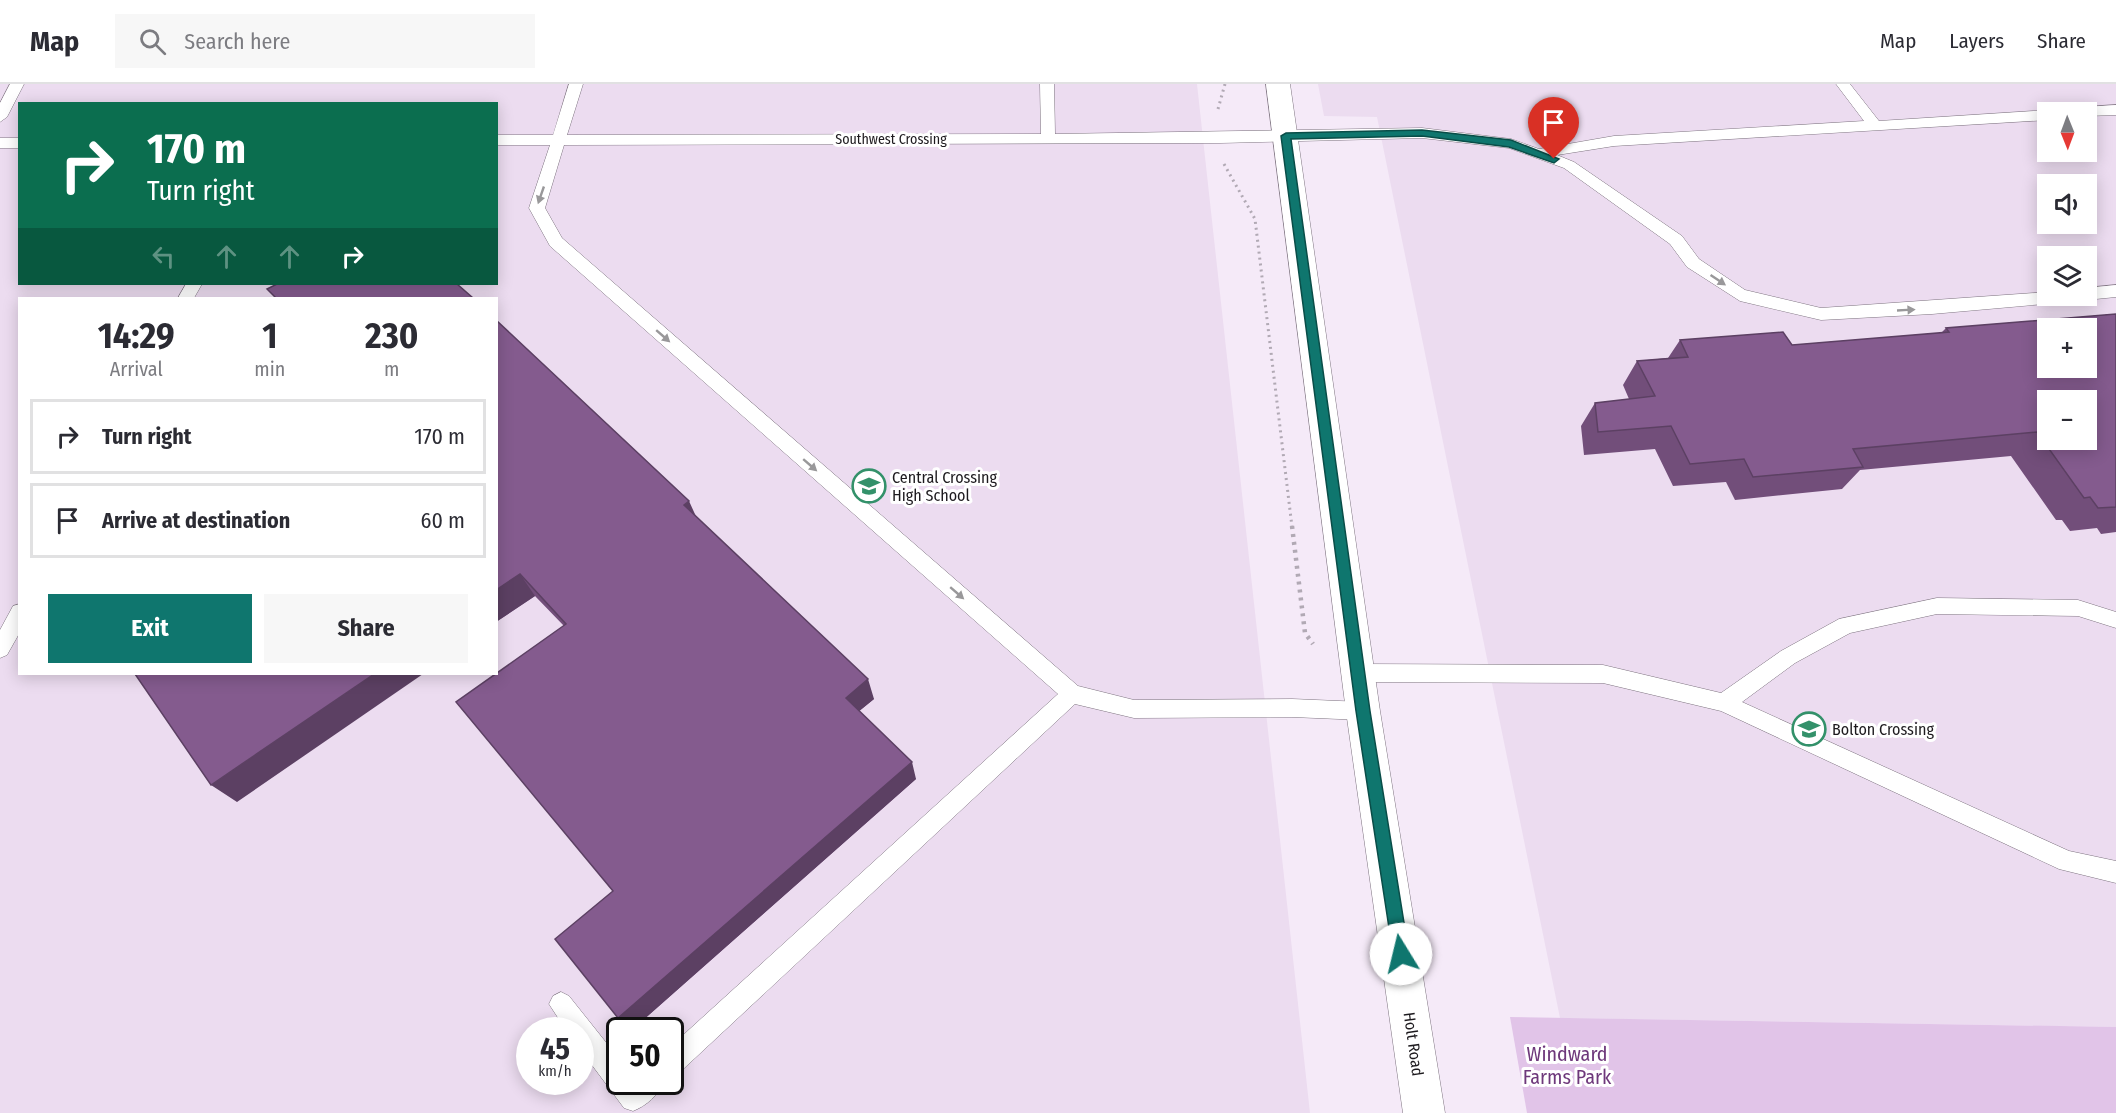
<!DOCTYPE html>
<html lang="en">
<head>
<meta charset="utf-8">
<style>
	:root { --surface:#fff; --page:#f7f7f7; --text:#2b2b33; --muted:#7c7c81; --line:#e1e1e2; --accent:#0f766e }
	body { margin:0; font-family:"Fira Sans Condensed",sans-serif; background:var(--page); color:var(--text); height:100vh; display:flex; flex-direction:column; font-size:22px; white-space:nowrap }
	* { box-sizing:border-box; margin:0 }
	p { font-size:20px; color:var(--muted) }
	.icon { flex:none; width:33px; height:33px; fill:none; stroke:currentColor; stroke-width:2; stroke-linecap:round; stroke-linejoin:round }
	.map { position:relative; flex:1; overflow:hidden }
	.details { position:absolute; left:18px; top:213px; width:480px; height:378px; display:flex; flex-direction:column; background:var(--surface); border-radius:0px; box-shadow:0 3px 15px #0003 }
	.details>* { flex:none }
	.top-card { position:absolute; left:18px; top:18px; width:480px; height:183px; border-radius:0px; box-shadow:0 3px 15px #0003; background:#0b6e4f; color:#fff; overflow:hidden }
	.needle { width:39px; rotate:179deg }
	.buttons { position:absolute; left:2037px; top:18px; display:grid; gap:12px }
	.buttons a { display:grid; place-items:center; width:60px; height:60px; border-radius:0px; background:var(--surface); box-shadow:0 3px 15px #0003; font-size:30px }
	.speed { position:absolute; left:516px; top:933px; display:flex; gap:12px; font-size:30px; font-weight:700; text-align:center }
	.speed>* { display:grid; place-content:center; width:78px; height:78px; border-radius:50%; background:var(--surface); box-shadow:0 3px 15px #0003; line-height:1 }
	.speed small { font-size:15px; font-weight:400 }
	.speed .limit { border:3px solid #111; border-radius:9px; background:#fff; color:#111 }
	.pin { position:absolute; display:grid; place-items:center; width:51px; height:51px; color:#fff; margin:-62px -26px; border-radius:50% 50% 50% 0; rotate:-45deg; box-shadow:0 0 6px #0007 }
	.pin .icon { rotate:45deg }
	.me { position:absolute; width:66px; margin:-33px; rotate:351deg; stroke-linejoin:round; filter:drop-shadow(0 0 4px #0008) }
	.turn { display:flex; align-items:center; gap:21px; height:126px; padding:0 30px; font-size:27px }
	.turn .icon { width:78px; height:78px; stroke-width:2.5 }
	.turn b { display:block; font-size:42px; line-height:51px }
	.lanes { display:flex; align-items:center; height:57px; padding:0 30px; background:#0003; justify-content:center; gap:30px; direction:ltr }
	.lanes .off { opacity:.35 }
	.eta { display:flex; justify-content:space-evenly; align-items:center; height:102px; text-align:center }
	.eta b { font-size:36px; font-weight:700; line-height:42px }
	.button { display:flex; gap:12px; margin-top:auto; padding:12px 30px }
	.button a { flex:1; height:69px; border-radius:0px; background:var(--accent); color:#fff; font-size:24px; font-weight:700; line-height:69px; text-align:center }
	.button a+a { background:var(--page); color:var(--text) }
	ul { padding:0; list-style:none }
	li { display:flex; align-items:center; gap:18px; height:75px; margin:0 12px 9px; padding:0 18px; border:3px solid var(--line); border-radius:0px }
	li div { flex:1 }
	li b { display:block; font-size:22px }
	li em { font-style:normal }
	header { display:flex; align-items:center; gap:36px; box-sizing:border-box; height:84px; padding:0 30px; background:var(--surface); border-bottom:2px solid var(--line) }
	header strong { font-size:28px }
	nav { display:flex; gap:33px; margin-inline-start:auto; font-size:21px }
	.search { width:420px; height:54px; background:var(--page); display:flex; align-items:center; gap:15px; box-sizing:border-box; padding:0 21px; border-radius:0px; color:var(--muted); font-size:22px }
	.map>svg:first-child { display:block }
</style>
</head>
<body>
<header>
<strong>Map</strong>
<div class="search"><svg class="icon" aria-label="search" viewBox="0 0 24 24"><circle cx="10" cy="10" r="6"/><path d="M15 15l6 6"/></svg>Search here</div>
<nav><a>Map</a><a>Layers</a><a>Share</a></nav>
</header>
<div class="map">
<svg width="2116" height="1029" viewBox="0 0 2116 1029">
	<rect width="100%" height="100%" fill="#f5eaf8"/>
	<path fill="#ecdcf0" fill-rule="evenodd" d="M 0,0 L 1197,0 L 1310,1029 L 0,1029 ZM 20,20 L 496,20 L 496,200 L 20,200 ZM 20,214 L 496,214 L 496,590 L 20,590 ZM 530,946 L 580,946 L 580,998 L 530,998 ZM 620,946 L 670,946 L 670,998 L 620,998 Z
		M 1318,0 L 2116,0 L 2116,943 L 1560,934 L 1377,33 L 1324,32 ZM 2048,28 L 2086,28 L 2086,68 L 2048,68 ZM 2048,100 L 2086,100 L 2086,140 L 2048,140 ZM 2048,172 L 2086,172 L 2086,212 L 2048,212 ZM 2048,244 L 2086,244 L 2086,284 L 2048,284 ZM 2048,316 L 2086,316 L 2086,356 L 2048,356 Z"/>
	<path fill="#e1c4e8" d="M 1510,933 L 2116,943 L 2116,1029 L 1527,1029 Z"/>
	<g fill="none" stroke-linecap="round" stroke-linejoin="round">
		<g stroke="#7e7480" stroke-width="1">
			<path id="service" d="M 10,0 L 24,0 L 7,33 L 0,38 L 0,19 Z
				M 569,0 L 583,0 L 567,51 L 1041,50 L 1040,0 L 1054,0 L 1055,50 L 1422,44 L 1511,55 L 1539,65 L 1614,52 L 1864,37 L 1836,0 L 1850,0 L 1879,37 L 2048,26 L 2054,28 L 2048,28 L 2048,36 L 1614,62 L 1557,71 L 1574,78 L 1682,152 L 1699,175 L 1745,206 L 1821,224 L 2048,208 L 2048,212 L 2075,212 L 2067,218 L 1932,230 L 1821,236 L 1740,217 L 1687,183 L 1670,160 L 1564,84 L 1509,64 L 1422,54 L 1220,59 L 564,61 L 545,124 L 562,154 L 1078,602 L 1134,616 L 1292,615 L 1363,618 L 1370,620 L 1373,627 L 1370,634 L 1363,636 L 1292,633 L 1134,634 L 1075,620 L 679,989 L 670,992 L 670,963 L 1058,610 L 550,162 L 529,124 L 550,61 L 496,61 L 496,51 L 553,51 Z
				M 2116,21 L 2116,31 L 2086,32 L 2086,28 L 2077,28 L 2084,23 Z
				M 0,54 L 20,54 L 20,64 L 0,64 Z
				M 186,200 L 202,200 L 194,214 L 178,214 Z
				M 2116,201 L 2116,213 L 2086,216 L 2079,212 L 2086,212 L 2086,204 Z
				M 1937,514 L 2078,516 L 2116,528 L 2116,544 L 2078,532 L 1937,530 L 1850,549 L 1795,579 L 1742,618 L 2069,767 L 2116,777 L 2116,799 L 2059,785 L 1721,627 L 1603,599 L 1358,598 L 1351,595 L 1348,589 L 1351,583 L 1358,580 L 1603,581 L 1721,609 L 1781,567 L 1839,535 Z
				M 20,520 L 20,548 L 7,571 L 0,574 L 0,546 L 13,522 Z
				M 561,908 L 569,912 L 620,976 L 620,998 L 663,998 C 659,1011 646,1022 633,1027 L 624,1024 L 580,965 L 580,946 L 566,946 L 549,920 L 553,912 Z"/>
		</g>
		<g stroke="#7e7480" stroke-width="1">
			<path id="secondary" d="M 1266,0 L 1290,0 L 1380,627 L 1445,1029 L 1403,1029 L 1346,627 Z"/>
		</g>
		<path stroke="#b1a9b4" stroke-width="3" stroke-dasharray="2 4" stroke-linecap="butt" d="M 1218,25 L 1225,0
			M 1224,80 L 1255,135 L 1292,443"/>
		<path stroke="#b1a9b4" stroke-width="4.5" stroke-dasharray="3 5" stroke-linecap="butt" d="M 1292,442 L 1305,549 L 1313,560"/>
		<use href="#service" fill="#fff" fill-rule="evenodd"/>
		<use href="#secondary" fill="#fff" fill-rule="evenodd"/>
	</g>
	<path fill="#724e7a" d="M 2116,230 L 2116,448 L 2101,450 L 2097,444 L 2070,447 L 2062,436 L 2056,436 L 2011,372 L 1860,386 L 1842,405 L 1735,416 L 1726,398 L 1673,402 L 1655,365 L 1584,371 L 1581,342 L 1595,319 L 1629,315 L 1623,301 L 1637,277 L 1668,274 L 1680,256 L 1792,261 L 1941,249 L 1946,244 Z
		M 496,236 L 695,432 L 874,615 L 859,627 L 916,695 L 633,945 L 618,934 L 613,807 L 564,542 L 535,512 L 496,538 Z"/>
	<path fill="#5c4063" d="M 689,417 L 699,439 L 684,421 Z
		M 520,490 L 535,512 L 496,538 L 496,506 Z
		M 374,590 L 423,590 L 237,718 L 211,701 Z
		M 868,595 L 874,615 L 852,633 L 846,614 Z
		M 912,678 L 916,695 L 633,945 L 618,934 Z"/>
	<path fill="#845b8e" stroke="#5c4063" stroke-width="1.5" fill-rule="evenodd" d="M 277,200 L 457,200 L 473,214 L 276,214 L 267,205 Z
		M 2116,230 L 2116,423 L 2098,424 L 2090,413 L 2084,414 L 2037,348 L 1853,365 L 1863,383 L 1753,393 L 1744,375 L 1690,380 L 1671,342 L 1598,348 L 1595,319 L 1655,312 L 1637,277 L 1688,273 L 1680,256 L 1783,248 L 1792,261 L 1949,248 L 1946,244 ZM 2048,244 L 2086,244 L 2086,284 L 2048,284 ZM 2048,316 L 2086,316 L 2086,356 L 2048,356 Z
		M 496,236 L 689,417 L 684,421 L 868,595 L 846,614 L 912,678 L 618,934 L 555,855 L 613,807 L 456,618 L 566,540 L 520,490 L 496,506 Z
		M 135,590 L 374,590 L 211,701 Z"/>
	<defs><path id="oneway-solid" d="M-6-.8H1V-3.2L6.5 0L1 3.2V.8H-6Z" transform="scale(1.5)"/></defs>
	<g fill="#99989a">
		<use href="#oneway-solid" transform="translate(541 111) rotate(109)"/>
		<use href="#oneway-solid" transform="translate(1718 196) rotate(34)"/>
		<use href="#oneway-solid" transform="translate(1906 226) rotate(-3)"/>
		<use href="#oneway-solid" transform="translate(663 252) rotate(41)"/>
		<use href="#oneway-solid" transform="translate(810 381) rotate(41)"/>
		<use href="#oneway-solid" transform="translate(957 509) rotate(41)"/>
	</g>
	<path fill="#0f766e" stroke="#0a4d48" stroke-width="1.5" d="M 1422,46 L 1511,56 L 1559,75 L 1554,79 L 1509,63 L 1422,52 L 1291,55 L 1370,627 L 1409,870 L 1407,876 L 1401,878 L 1396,876 L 1393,870 L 1356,627 L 1281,52 L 1286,49 Z"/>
	<defs>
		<g id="school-ring" transform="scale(1.725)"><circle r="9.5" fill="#fff" stroke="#33916a" stroke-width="1.5"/><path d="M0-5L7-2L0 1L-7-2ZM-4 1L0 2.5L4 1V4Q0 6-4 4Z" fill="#33916a"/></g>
	</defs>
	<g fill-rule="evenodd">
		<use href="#school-ring" x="869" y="402"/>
		<use href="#school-ring" x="1809" y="645"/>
	</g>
	<g text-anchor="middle" stroke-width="6" stroke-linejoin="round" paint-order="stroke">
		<g font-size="14" fill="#1d1a1e" stroke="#fff">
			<text x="891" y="60">Southwest Crossing</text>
		</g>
		<g font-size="16" fill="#1d1a1e" stroke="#fff" text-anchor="start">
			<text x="892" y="399">Central Crossing<tspan x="892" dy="18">High School</tspan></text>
			<text x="1832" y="651">Bolton Crossing</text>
		</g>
		<g font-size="16" fill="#1d1a1e" stroke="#fff">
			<text transform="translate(1414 960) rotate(82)" y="6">Holt Road</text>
		</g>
		<g font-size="20" fill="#6e387b" stroke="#fff">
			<text x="1567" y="977">Windward<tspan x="1567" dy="23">Farms Park</tspan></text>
		</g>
	</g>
</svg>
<div class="buttons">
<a><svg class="needle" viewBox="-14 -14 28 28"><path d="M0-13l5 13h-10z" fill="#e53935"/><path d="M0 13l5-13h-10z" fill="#7c7c81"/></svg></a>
<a><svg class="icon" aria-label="sound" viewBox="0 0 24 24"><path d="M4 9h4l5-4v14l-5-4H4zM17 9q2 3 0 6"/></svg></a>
<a><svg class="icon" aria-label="layers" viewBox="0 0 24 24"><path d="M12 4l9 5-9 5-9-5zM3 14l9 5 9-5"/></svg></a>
<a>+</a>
<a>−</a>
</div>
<div class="speed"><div>45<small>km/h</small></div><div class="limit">50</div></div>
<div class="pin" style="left:1554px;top:75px;background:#d93025"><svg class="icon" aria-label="arrive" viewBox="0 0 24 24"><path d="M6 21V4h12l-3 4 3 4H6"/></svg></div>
<svg class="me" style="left:1401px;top:870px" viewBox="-20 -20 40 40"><circle r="19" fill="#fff"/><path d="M0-13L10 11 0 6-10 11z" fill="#0f766e"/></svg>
<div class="top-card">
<div class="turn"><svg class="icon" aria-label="right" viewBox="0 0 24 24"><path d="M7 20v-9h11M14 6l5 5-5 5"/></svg><div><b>170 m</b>Turn right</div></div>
<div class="lanes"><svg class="icon off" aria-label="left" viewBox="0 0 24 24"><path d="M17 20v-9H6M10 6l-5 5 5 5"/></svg><svg class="icon off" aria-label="ahead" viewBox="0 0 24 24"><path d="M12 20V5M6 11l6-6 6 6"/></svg><svg class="icon off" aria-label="ahead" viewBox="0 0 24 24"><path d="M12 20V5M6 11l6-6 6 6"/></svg><svg class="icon" aria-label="right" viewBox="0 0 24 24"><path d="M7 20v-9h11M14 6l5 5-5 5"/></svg></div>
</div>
<section class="details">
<div class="eta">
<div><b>14:29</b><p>Arrival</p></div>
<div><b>1</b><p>min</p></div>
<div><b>230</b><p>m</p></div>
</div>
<ul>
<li><svg class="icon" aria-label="right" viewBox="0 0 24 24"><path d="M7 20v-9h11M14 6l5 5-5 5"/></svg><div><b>Turn right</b></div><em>170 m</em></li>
<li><svg class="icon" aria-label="arrive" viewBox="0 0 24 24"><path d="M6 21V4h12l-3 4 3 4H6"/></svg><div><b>Arrive at destination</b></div><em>60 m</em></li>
</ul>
<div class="button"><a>Exit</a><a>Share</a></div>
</section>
</div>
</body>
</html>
